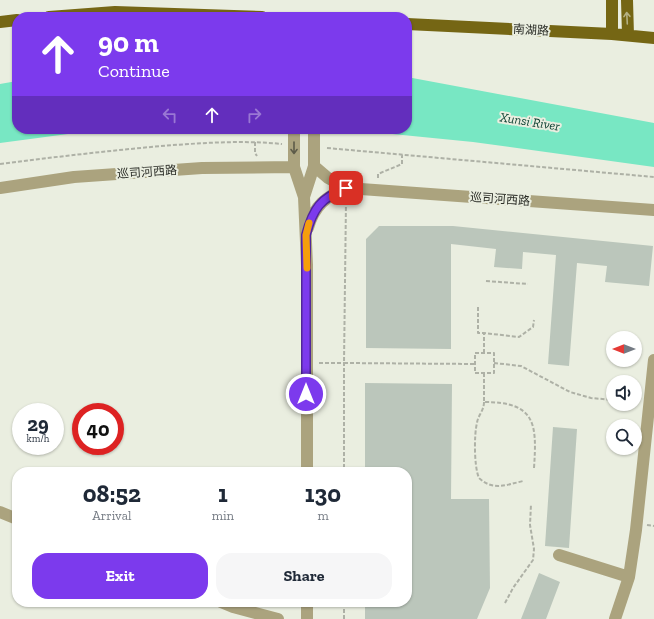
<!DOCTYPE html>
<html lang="en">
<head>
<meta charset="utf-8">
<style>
	:root { --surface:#fff; --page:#f6f6f7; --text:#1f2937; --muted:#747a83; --accent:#7c3aed }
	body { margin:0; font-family:"Zilla Slab","Noto Sans SC",serif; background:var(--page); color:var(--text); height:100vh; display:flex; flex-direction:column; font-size:15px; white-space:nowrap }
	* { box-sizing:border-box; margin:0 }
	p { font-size:13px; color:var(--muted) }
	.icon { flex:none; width:22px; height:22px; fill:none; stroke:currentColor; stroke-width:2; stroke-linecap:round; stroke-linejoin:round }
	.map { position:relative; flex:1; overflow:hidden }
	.sheet { position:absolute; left:12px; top:467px; width:400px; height:140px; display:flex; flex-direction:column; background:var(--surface); border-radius:16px; box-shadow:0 1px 3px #0004 }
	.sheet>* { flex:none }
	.guide { position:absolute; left:12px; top:12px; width:400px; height:122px; border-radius:16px; box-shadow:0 1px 3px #0004; background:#7c3aed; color:#fff; overflow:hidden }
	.needle { width:26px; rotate:270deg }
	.tools { position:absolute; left:606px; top:331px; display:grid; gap:8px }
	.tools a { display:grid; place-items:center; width:36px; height:36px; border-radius:50%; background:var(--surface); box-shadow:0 1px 3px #0004; font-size:20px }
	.speed { position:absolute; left:12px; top:403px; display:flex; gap:8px; font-size:20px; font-weight:700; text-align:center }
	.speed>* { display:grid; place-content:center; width:52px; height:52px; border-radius:50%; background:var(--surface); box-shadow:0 1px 3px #0004; line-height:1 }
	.speed small { font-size:10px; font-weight:400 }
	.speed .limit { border:6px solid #d22; background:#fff; color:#111 }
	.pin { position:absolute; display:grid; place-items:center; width:34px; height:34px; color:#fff; margin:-17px; border-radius:8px; box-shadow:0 2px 6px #0006 }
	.me { position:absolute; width:44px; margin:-22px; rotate:0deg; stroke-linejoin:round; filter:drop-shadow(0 0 3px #0008) }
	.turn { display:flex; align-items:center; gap:14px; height:84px; padding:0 20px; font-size:18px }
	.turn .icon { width:52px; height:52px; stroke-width:2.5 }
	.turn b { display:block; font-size:28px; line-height:34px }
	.lanes { display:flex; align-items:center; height:38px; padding:0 20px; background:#0003; justify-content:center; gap:20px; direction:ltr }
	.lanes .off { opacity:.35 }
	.eta { display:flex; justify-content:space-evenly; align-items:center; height:68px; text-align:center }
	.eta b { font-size:24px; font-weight:700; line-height:28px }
	.primary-button { display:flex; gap:8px; margin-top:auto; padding:8px 20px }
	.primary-button a { flex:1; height:46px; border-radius:16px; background:var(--accent); color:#fff; font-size:16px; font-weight:700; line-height:46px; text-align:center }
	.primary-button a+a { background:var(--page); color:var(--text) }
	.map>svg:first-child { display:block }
</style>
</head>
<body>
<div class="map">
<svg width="654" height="619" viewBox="0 0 654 619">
	<rect width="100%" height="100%" fill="#eaeee0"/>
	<path fill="#78e7c3" d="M 407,77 L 654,123 L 654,167 L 473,142 L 342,129 L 407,129 Z
		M 17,81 L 17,129 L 125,129 L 83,132 L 0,143 L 0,84 Z"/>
	<path fill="#bbc6bb" d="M 379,226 L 453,226 L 653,246 L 649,286 L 605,282 L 607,266 L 577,263 L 569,366 L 548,364 L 556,255 L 523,252 L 522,269 L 494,267 L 496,249 L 451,244 L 451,349 L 366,348 L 366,239 Z
		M 365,383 L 452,384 L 451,499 L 489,499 L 490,588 L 477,619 L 365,619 L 365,602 L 407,602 L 407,472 L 365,472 Z
		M 553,427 L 577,429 L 569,548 L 545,546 Z
		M 539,573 L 560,582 L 546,619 L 521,619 Z"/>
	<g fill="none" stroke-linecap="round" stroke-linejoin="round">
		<path stroke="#aeb1a6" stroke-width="2" stroke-dasharray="4 2" stroke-linecap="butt" d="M 255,142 L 255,153 L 257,156
			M 327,148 L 654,177
			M 0,164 C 54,157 107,151 161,146 C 201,143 242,140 282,144
			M 378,178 L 378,174 L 402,164 L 402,155
			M 346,201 L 344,363 L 475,364
			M 486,281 L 528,284
			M 478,307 L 478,333 L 484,333
			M 475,353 L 494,353 L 494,373 L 475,373 Z
			M 484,353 L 484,333 L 519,337 L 533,327 L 534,320
			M 319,363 L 344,363 L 344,472
			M 494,363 L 521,366 L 570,392 L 591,398 L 613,400
			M 484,373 L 484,402 C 536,402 537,424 534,468
			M 484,402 C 484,411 478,415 477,423 C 474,434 474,467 479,478 C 493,491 506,485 523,481
			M 647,525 L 654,526
			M 505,603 L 513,588 L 533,560 L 534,549 L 530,525 L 531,504
			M 344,619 L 344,602"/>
		<path stroke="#aba37e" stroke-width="12" d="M 294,129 L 294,167 L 304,197 L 314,166 L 314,129
			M 314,166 L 328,178 L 347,188 L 654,210
			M 0,188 L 74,177 L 202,168 L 294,167
			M 304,197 L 307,265 L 307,472
			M 308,228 C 314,206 326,196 347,188
			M 0,512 L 17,519
			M 559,555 L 629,577
			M 221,602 L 233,607 L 278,619
			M 307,602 L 307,619
			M 615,619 L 629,577 L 636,530 L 654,360"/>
		<path stroke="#756614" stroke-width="12" d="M 627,0 L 628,35
			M 49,17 L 115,12 L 262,17
			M 0,22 L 17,20
			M 407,24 L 612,34 L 654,38
			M 612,34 L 612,0"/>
	</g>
	<defs><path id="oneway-shaft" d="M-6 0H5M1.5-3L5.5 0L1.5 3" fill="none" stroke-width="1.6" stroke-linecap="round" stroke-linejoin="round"/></defs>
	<use stroke="#b5b184" href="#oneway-shaft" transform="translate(627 18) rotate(-93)"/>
	<use stroke="#5d5b49" href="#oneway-shaft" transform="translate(294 148) rotate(90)"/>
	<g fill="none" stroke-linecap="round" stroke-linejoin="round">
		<g stroke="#51269a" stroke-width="10">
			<path id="route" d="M 306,394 L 306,235 C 313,208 321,198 346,188"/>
		</g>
		<use href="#route" stroke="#7c3aed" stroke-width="7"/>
		<path stroke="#f59e0b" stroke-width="7" d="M 307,268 L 306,235 L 309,223"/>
	</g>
	<g text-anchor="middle" stroke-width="4" stroke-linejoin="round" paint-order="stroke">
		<g font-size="12" fill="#292b25" stroke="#eaeee0">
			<text transform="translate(531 30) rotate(3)" y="4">南湖路</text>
			<text transform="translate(147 172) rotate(-4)" y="4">巡司河西路</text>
			<text transform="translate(500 199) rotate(4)" y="4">巡司河西路</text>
		</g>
		<g font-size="13" font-style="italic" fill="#104234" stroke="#eaeee0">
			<text transform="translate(530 121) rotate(9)" y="5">Xunsi River</text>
		</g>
	</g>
</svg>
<div class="tools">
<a><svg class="needle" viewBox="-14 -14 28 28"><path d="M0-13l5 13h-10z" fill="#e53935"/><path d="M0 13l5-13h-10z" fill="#747a83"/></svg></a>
<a><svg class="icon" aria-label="sound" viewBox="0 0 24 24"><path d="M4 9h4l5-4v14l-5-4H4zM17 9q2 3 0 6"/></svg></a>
<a><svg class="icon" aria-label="search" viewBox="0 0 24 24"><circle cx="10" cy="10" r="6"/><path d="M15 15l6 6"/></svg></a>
</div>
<div class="speed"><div>29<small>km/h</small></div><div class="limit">40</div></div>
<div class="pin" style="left:346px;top:188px;background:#d93025"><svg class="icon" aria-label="arrive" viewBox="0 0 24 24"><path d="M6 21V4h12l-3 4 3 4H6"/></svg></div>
<svg class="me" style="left:306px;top:394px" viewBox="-20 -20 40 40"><circle r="17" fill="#7c3aed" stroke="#fff" stroke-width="3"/><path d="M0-11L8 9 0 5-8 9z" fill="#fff"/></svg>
<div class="guide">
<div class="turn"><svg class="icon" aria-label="ahead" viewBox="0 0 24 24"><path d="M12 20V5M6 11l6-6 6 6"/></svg><div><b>90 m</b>Continue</div></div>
<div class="lanes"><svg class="icon off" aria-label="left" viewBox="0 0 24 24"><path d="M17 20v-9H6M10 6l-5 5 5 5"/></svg><svg class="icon" aria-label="ahead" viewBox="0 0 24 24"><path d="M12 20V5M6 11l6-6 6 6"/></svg><svg class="icon off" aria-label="right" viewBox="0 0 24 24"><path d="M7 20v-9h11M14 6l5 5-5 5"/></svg></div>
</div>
<section class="sheet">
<div class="eta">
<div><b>08:52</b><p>Arrival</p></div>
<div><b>1</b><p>min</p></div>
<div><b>130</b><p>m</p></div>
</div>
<div class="primary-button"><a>Exit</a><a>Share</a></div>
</section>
</div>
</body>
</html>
